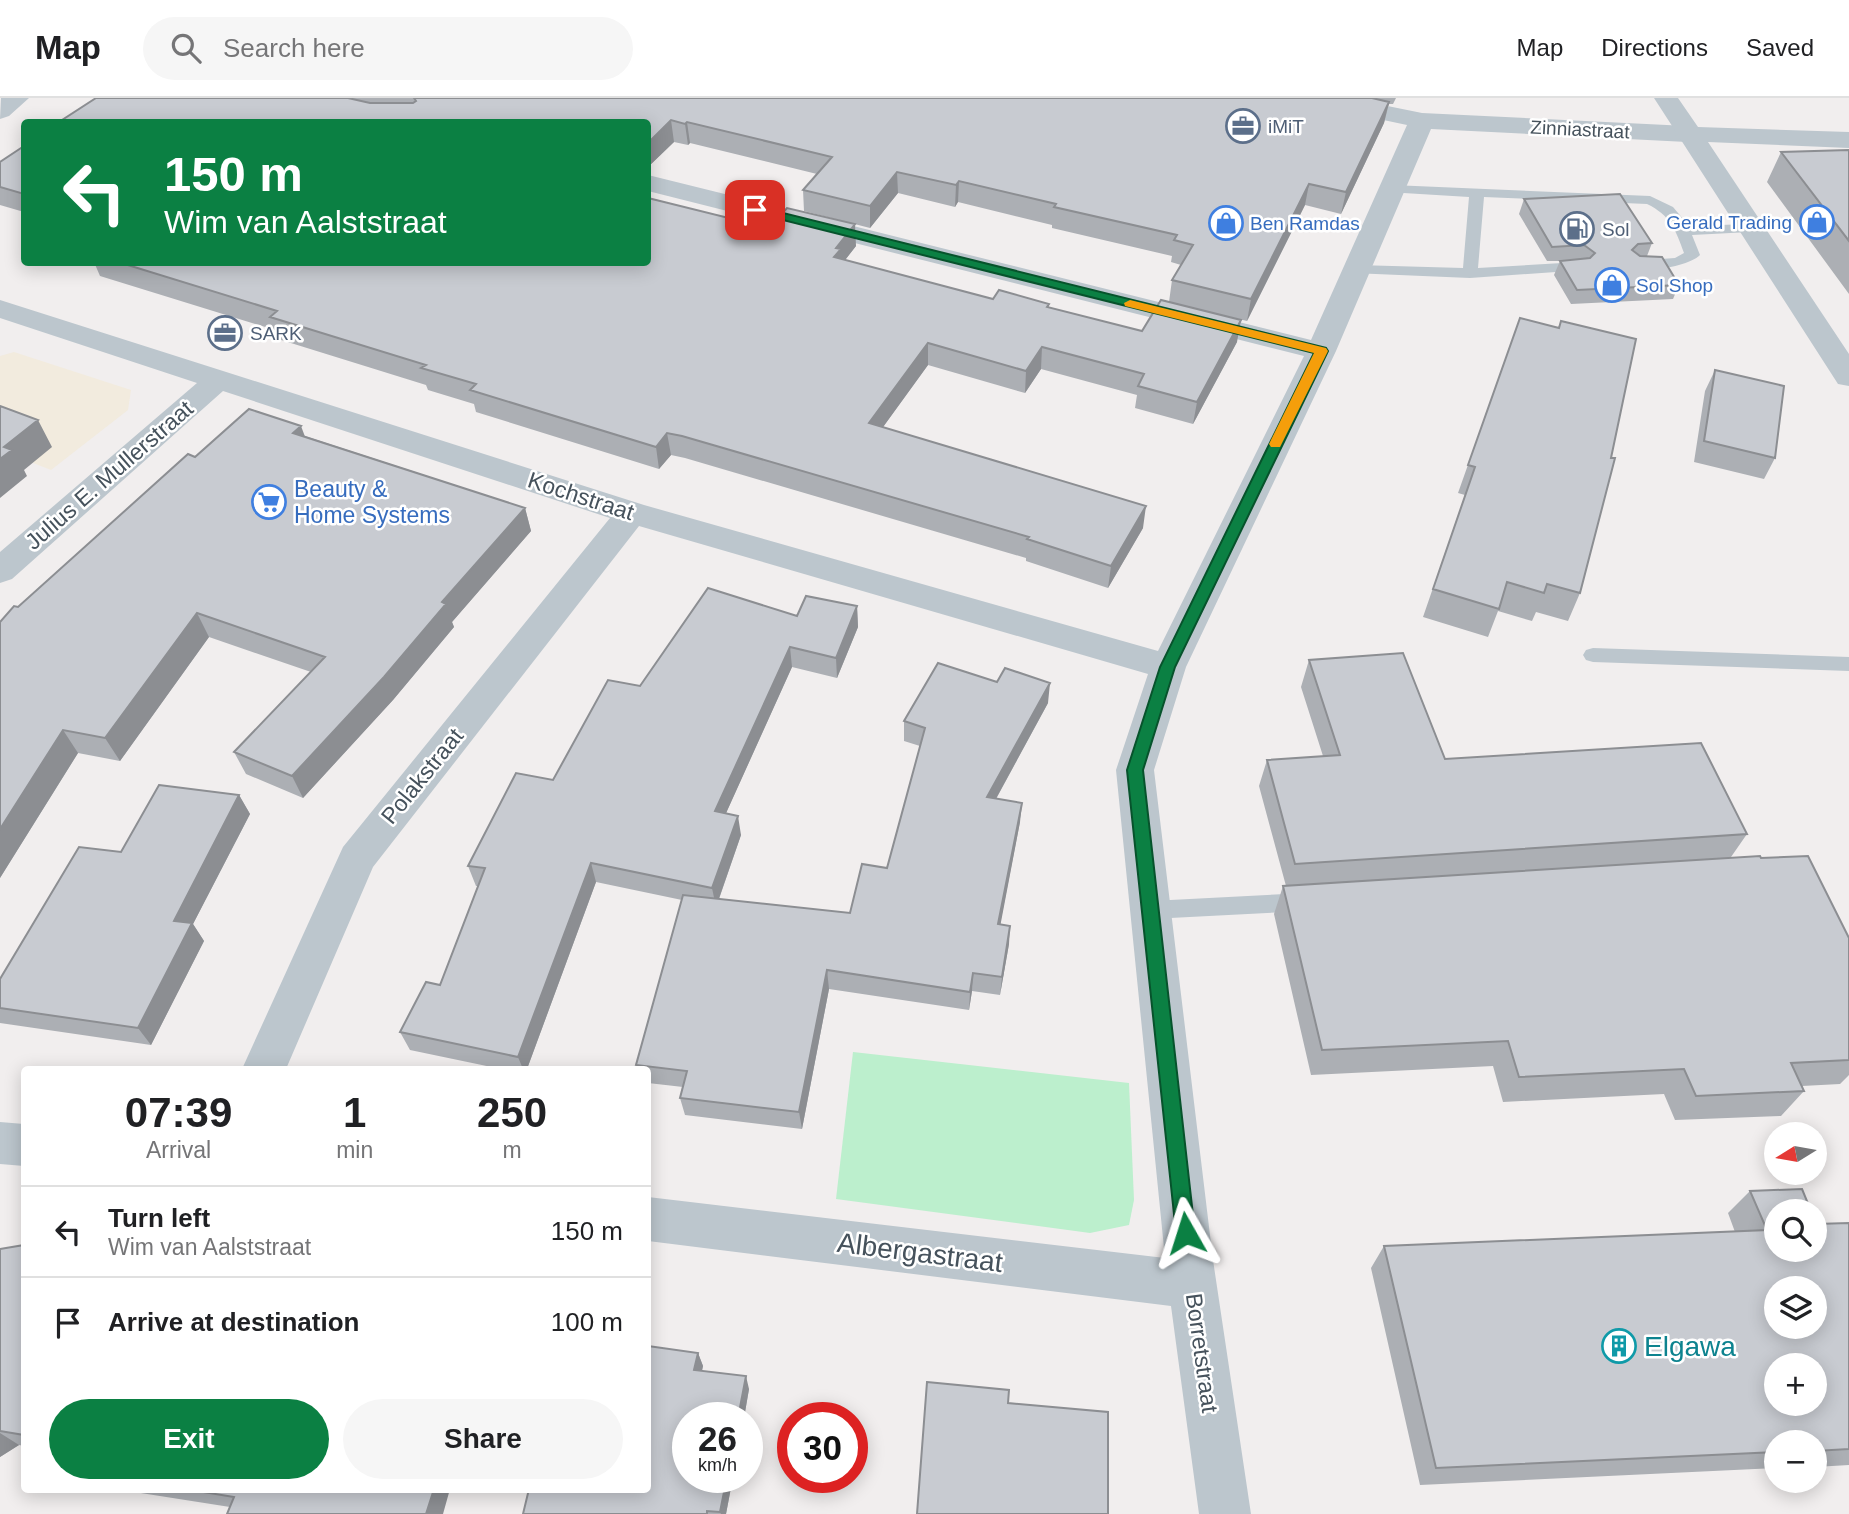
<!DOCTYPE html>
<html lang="en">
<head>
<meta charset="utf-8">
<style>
	:root { --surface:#fff; --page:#f6f6f6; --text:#202124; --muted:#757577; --line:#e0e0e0; --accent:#0b8043 }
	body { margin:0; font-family:Helvetica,sans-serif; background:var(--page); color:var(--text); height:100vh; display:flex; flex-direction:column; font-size:26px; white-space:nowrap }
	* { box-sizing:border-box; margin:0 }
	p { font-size:23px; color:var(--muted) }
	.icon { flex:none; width:38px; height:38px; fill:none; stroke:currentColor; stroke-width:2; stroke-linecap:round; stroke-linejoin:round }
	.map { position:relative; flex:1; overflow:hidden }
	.details { position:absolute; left:21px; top:968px; width:630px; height:427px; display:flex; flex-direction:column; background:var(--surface); border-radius:7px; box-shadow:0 4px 18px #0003 }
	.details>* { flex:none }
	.top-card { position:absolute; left:21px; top:21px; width:630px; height:147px; border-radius:7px; box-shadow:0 4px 18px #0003; background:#0b8043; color:#fff; overflow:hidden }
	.needle { width:46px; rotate:259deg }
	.tools { position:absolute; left:1764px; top:1024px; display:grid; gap:14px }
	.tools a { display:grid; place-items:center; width:63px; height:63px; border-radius:50%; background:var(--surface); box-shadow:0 4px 18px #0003; font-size:35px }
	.speed { position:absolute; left:672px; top:1304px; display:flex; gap:14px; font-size:35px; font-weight:700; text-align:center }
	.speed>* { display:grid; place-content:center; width:91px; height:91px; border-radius:50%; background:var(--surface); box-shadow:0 4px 18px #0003; line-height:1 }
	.speed small { font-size:18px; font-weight:400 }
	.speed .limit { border:10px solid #d22; background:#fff; color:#111 }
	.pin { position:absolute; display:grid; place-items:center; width:60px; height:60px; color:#fff; margin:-30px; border-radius:14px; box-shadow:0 4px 10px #0006 }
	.me { position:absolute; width:77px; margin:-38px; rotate:354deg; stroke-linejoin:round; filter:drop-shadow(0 0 5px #0008) }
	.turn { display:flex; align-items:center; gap:24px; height:147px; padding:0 28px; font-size:32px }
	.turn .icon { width:91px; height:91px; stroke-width:2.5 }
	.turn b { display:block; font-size:49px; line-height:60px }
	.eta { display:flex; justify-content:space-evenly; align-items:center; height:119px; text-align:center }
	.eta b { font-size:42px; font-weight:800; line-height:49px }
	.button { display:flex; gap:14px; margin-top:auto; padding:14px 28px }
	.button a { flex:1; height:80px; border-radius:42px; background:var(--accent); color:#fff; font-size:28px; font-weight:800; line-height:80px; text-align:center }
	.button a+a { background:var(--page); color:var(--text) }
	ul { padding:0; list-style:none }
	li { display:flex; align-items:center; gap:21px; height:91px; padding:0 28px; border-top:2px solid var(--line) }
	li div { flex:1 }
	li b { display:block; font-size:26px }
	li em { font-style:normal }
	header { display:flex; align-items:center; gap:42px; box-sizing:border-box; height:98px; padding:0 35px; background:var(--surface); border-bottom:2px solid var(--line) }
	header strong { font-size:33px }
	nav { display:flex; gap:38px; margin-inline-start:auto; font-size:24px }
	.search { width:490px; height:63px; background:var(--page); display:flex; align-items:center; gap:18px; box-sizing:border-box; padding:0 24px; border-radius:38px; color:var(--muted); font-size:26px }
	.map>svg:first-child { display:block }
</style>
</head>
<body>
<header>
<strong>Map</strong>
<div class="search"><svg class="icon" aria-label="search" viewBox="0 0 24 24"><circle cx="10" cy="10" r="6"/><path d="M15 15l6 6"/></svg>Search here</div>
<nav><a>Map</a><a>Directions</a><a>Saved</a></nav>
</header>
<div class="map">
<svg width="1849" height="1416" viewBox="0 0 1849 1416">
	<rect width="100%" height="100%" fill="#f1eeee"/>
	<path fill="#bcefcd" d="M 853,954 L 1129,985 L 1134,1102 L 1129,1127 L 1090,1135 L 836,1101 Z"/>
	<path fill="#f2ebde" d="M 14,254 L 131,292 L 128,312 L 51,372 L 0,352 L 0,258 Z"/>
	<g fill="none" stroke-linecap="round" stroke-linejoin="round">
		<path fill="#bcc6cd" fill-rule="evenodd" d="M 1392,87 L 1650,98 L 1673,109 L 1689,128 L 1750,126 L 1757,130 L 1750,134 L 1692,137 L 1700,157 C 1688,169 1641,177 1629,166 L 1632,163 L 1675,160 L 1684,155 C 1676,132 1670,117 1647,106 L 1484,99 L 1478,170 L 1579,164 L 1587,169 L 1584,172 L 1470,180 L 1352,175 L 1349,172 L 1352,169 L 1357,167 L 1463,170 L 1469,99 L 1387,94 L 1385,91 L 1387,88 Z
			M 1593,550 L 1849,559 L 1849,573 L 1593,564 L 1586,562 L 1583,557 L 1586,552 Z
			M 1306,795 L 1314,798 L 1317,804 L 1314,810 L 1306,813 L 1151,821 L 1143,818 L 1140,812 L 1143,806 L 1151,803 Z"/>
		<path fill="#bcc6cd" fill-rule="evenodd" d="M 1300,0 L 1348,0 L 1422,15 L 1687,28 L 1696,31 L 1700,36 L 1696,41 L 1687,44 L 1431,31 L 1336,253 L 1186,569 L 1154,672 L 1213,1162 L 1251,1416 L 1199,1416 L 1171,1208 L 648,1143 L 648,1099 L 1165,1160 L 1116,672 L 1148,576 L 639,428 L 373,769 L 286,971 L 242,971 L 343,749 L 610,420 L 223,293 L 12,481 L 0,485 L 0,454 L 197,285 L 0,220 L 0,202 L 644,407 L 1158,553 L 1304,258 L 648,93 L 648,77 L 1311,242 L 1407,27 L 1303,5 Z
			M 0,1024 L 24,1026 L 24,1068 L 0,1066 Z"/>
		<path fill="#bcc6cd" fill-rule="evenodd" d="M 29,0 L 9,18 L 0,21 L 1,0 Z
			M 1654,0 L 1678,0 L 1698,29 L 1849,34 L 1849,50 L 1708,44 L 1849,256 L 1849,288 L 1838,286 L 1681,42 L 1674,36 L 1676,34 Z"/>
	</g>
	<path fill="#acafb4" d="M 95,0 L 1396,0 L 1393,6 L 1389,6 L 1384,25 L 1341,116 L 1305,107 L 1247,223 L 1169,204 L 1172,182 L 1181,167 L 1171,164 L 1172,158 L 1052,130 L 1052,127 L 958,104 L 955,109 L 898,95 L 870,130 L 804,113 L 803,92 L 817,76 L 690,45 L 688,47 L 674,44 L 648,69 L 648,24 Z
		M 24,48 L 24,114 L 0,107 L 0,64 Z
		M 1849,52 L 1849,196 L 1767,84 L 1781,54 Z
		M 1524,101 L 1652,145 L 1647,158 L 1679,187 L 1673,201 L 1571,206 L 1554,177 L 1560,163 L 1547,163 L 1519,116 Z
		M 769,130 L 856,148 L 845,162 L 993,201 L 1049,206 L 1049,210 L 1142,233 L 1237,244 L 1193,326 L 1135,310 L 1137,297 L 1041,271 L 1025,295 L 928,267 L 883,329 L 1143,430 L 1108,490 L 1026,463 L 1026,460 L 685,360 L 671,357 L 659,371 L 476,314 L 474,306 L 428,292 L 426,287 L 278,241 L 275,232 L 100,178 L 94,164 L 648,164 Z
		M 1520,220 L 1580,495 L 1568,523 L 1536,514 L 1532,523 L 1498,513 L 1488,539 L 1423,519 L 1465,397 L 1458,395 Z
		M 1715,272 L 1775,360 L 1764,381 L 1694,364 L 1705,293 Z
		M 305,338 L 525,410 L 531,433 L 452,524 L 454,529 L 393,602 L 303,700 L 246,676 L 234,654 L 311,574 L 209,539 L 120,663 L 78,655 L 0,780 L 18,509 L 195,359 Z
		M 857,508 L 858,529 L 837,580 L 792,569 L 726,715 L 741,737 L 719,801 L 850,815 L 887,770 L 920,648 L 904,643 L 904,623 L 1048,605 L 996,701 L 1020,724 L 1000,826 L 1009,846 L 1000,897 L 972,893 L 969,912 L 829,891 L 802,1031 L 685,1017 L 680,1000 L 683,989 L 648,985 L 648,971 L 638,971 L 636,967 L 682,802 L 596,784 L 527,971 L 501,971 L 410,952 L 400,934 L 440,887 L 478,788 L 476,788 L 468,768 L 553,682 L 640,588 L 797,518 Z
		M 1309,562 L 1445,661 L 1747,736 L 1731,759 L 1761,760 L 1849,840 L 1849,977 L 1840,986 L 1802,988 L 1804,993 L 1781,1018 L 1675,1022 L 1664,996 L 1503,1004 L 1493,968 L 1311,977 L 1274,816 L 1283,788 L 1286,788 L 1259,688 L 1267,662 L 1323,658 L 1301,589 Z
		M 239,697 L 250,716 L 193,826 L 204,843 L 151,947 L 0,925 L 0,881 L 121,754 Z
		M 1750,1093 L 1816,1126 L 1849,1125 L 1849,1367 L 1815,1369 L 1815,1344 L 1776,1344 L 1776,1370 L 1420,1387 L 1371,1170 L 1384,1148 L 1735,1134 L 1728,1115 Z
		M 24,1147 L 24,1348 L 19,1347 L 0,1359 L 0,1151 Z
		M 698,1255 L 703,1268 L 702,1273 L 749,1291 L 744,1320 L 688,1320 L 688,1379 L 733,1379 L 726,1416 L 523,1416 Z
		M 126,1391 L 450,1391 L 230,1409 L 128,1393 Z"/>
	<path fill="#8c8e92" d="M 1389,4 L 1384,25 L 1341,116 L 1346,94 Z
		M 671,22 L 674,44 L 648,69 L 648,45 Z
		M 687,24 L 690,45 L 688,47 L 685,26 Z
		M 897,74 L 898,95 L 870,130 L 870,108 Z
		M 959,83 L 958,104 L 955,109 L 956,87 Z
		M 1309,86 L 1305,107 L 1247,223 L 1251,201 Z
		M 855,126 L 856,148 L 842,166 L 834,159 L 836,150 Z
		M 1241,222 L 1237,244 L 1193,326 L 1197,304 Z
		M 928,245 L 928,267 L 870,347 L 869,325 Z
		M 1042,249 L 1041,271 L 1025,295 L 1026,273 Z
		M 38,322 L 52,349 L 24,372 L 27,378 L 0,400 L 0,361 L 4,349 Z
		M 301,328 L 310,352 L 293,335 Z
		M 667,335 L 671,357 L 659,371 L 656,349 Z
		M 1146,408 L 1143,430 L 1108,490 L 1111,468 Z
		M 525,410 L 531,433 L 452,524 L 454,529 L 393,602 L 303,700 L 292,678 L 442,504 Z
		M 857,508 L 858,529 L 837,580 L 836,560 Z
		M 197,515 L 209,539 L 120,663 L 105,640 Z
		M 790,549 L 792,569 L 718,733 L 715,713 Z
		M 1050,585 L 1048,605 L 986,719 L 987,699 Z
		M 63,632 L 78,655 L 0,780 L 0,731 Z
		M 239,697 L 250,716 L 193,826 L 204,843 L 151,947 L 138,930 L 174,823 Z
		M 1022,705 L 1020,724 L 997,845 L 998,826 Z
		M 738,718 L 741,737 L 716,809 L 712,790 Z
		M 591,765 L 596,784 L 527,971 L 523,971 L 518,959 Z
		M 1010,828 L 1009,846 L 1000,897 L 1002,879 Z
		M 827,872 L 829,891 L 802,1031 L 799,1014 Z
		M 973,875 L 972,893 L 969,912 L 970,894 Z
		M 698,1255 L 703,1268 L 699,1285 L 694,1272 Z
		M 746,1278 L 749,1291 L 744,1320 L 738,1320 Z
		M 0,1335 L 19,1347 L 0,1359 Z
		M 727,1379 L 733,1379 L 726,1416 L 721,1416 L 720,1414 Z
		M 434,1391 L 450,1391 L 443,1416 L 426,1416 Z"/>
	<path fill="#c8cbd1" stroke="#8c8e92" stroke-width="2" fill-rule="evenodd" d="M 96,0 L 348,0 L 370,5 L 413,5 L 416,3 L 414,0 L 1372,0 L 1389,4 L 1346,94 L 1309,86 L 1251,201 L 1172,182 L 1193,147 L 1174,142 L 1177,137 L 1054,109 L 1056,106 L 959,83 L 956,87 L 897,74 L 870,108 L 803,92 L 832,59 L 687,24 L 685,26 L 671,22 L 648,45 L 648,24 L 59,24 Z
		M 24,48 L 24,96 L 0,89 L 0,64 Z
		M 1849,52 L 1849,143 L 1781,54 Z
		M 1620,96 L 1652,145 L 1638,146 L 1632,152 L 1640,158 L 1662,159 L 1679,187 L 1577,192 L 1560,163 L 1590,160 L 1595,155 L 1584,147 L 1552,149 L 1524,101 Z
		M 648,100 L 769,130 L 787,110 L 855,126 L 836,150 L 841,151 L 834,159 L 993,201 L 999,192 L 1049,206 L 1047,209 L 1142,233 L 1161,202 L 1241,222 L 1197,304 L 1138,288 L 1144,276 L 1042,249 L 1026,273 L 928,245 L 869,325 L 1146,408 L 1111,468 L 1027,441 L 1029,439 L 682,338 L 667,335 L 656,349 L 470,292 L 476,286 L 421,270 L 426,267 L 270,219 L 277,213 L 118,164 L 648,164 Z
		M 1520,220 L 1559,230 L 1561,223 L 1636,241 L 1611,360 L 1615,360 L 1580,495 L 1547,486 L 1544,495 L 1507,484 L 1499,511 L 1433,491 L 1475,369 L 1468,367 Z
		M 1715,272 L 1784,288 L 1775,360 L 1704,343 Z
		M 0,308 L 38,322 L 4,349 L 12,352 L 0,361 Z
		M 249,311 L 301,328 L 293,335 L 525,410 L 442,504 L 446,506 L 384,579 L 292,678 L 234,654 L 325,559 L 197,515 L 105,640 L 63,632 L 0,731 L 0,524 L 14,508 L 18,509 L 188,356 L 195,359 Z
		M 708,490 L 797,518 L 806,498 L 857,508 L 836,560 L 790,549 L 715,713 L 738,718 L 712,790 L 591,765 L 518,959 L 400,934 L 426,884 L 440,887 L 485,770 L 468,768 L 516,675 L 553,682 L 608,582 L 640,588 Z
		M 1403,555 L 1445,661 L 1701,645 L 1747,736 L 1295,766 L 1267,662 L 1340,657 L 1309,562 Z
		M 938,565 L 997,584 L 1005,570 L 1050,585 L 987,699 L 1022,705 L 998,826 L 1010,828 L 1002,879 L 973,875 L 970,894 L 827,872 L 799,1014 L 680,1000 L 687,973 L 636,967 L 683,797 L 850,815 L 862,766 L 887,770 L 925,630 L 904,623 Z
		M 159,687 L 239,697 L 174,823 L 192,825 L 138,930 L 0,910 L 0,881 L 79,749 L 121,754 Z
		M 1760,758 L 1761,760 L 1808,758 L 1849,840 L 1849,962 L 1791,965 L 1804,993 L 1696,998 L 1684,971 L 1519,979 L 1508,943 L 1322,952 L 1283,788 Z
		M 1802,1091 L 1811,1113 L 1776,1113 L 1776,1152 L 1815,1152 L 1815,1122 L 1816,1126 L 1849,1125 L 1849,1351 L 1815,1353 L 1815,1344 L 1776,1344 L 1776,1354 L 1436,1370 L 1384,1148 L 1767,1132 L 1750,1093 ZM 1776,1190 L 1815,1190 L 1815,1228 L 1776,1228 ZM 1776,1267 L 1815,1267 L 1815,1306 L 1776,1306 Z
		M 24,1147 L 24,1166 L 23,1176 L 24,1176 L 24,1337 L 0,1333 L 0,1151 Z
		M 648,1248 L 698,1255 L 694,1272 L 746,1278 L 738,1320 L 688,1320 L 688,1379 L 727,1379 L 720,1414 L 707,1413 L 707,1416 L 523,1416 L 529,1391 L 648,1391 Z
		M 927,1284 L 1009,1292 L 1008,1305 L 1108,1314 L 1108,1416 L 917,1416 Z
		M 185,1391 L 434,1391 L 426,1416 L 227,1416 L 234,1399 Z"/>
	<path fill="#0b8043" stroke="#07532c" stroke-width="2" d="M 755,108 L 1326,250 L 1328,253 L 1175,569 L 1143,672 L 1195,1135 L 1192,1141 L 1186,1144 L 1179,1141 L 1176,1135 L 1127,672 L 1160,569 L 1314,255 L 751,114 L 750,112 Z"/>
	<path fill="#f59e0b" d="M 1130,202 L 1326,250 L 1328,253 L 1280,349 L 1271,349 L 1269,346 L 1314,255 L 1125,208 L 1124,205 Z"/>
	<defs>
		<g id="office-ring" transform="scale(1.75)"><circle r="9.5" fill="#fff" stroke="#5c6f8a" stroke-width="1.5"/><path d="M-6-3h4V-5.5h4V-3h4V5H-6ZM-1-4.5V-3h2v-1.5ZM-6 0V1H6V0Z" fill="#5c6f8a"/></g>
		<g id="shop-ring" transform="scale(1.75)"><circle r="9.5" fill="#fff" stroke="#3f7fe0" stroke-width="1.5"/><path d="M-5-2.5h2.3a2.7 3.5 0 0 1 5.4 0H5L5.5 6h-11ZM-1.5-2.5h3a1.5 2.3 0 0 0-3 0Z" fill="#3f7fe0"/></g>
		<g id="fuel-ring" transform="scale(1.75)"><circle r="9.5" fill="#fff" stroke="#5c6f8a" stroke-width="1.5"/><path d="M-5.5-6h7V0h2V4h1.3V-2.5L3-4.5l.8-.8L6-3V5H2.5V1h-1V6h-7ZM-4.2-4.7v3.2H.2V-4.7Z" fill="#5c6f8a"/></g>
		<g id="supermarket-ring" transform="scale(1.75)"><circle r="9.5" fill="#fff" stroke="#3f7fe0" stroke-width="1.5"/><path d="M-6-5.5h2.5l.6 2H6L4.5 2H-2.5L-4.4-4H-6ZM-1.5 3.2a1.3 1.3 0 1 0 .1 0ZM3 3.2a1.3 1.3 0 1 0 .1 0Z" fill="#3f7fe0"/></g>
		<g id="building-ring" transform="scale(1.75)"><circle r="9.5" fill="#fff" stroke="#0f9aa8" stroke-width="1.5"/><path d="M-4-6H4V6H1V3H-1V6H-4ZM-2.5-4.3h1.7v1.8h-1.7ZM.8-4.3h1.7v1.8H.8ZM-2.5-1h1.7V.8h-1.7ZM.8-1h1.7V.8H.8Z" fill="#0f9aa8"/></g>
	</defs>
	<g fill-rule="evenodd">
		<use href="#office-ring" x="1243" y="28"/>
		<use href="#shop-ring" x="1817" y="124"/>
		<use href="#shop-ring" x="1226" y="125"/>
		<use href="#fuel-ring" x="1577" y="131"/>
		<use href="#shop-ring" x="1612" y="187"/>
		<use href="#office-ring" x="225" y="235"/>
		<use href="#supermarket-ring" x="269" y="404"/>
		<use href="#building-ring" x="1619" y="1248"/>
	</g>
	<g text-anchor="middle" stroke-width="5" stroke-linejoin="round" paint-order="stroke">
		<g font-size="19" fill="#4e5e75" stroke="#fff" text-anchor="start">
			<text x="1268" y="35">iMiT</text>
			<text x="1602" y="138">Sol</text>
			<text x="250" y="242">SARK</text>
		</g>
		<g font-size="19" fill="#46525c" stroke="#fff">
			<text transform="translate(1580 31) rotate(3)" y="7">Zinniastraat</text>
		</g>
		<g font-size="19" fill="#366cbe" stroke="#fff" text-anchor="start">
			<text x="1792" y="131" text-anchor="end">Gerald Trading</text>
			<text x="1250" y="132">Ben Ramdas</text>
			<text x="1636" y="194">Sol Shop</text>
		</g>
		<g font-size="23" fill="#46525c" stroke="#fff">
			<text transform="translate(109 377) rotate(-41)" y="8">Julius E. Mullerstraat</text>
			<text transform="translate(581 398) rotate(18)" y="8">Kochstraat</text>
			<text transform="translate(422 678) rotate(-51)" y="8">Polakstraat</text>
			<text transform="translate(1202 1255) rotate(82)" y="8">Borretstraat</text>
		</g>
		<g font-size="23" fill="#366cbe" stroke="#fff" text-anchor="start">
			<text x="294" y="399">Beauty &amp;<tspan x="294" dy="26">Home Systems</tspan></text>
		</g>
		<g font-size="28" fill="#46525c" stroke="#fff">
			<text transform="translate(920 1154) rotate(7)" y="10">Albergastraat</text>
		</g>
		<g font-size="28" fill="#0d838f" stroke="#fff" text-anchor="start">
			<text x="1644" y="1258">Elgawa</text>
		</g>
	</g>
</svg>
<div class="tools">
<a><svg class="needle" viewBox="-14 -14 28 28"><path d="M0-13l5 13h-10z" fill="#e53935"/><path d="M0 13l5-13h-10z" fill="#757577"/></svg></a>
<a><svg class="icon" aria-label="search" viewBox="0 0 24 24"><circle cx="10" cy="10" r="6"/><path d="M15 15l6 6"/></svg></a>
<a><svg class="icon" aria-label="layers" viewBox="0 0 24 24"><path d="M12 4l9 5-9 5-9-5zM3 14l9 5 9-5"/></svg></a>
<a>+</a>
<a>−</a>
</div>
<div class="speed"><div>26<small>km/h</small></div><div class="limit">30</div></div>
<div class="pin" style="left:755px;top:112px;background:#d93025"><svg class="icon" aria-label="arrive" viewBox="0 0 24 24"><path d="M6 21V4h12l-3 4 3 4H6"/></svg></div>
<svg class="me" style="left:1186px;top:1135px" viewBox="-20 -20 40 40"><path d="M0-17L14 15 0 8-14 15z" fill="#0b8043" stroke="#fff" stroke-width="4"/></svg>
<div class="top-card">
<div class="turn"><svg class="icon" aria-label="left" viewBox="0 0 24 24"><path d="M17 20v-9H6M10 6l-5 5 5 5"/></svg><div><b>150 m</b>Wim van Aalststraat</div></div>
</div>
<section class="details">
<div class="eta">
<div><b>07:39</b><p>Arrival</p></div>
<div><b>1</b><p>min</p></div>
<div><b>250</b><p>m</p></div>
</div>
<ul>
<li><svg class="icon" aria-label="left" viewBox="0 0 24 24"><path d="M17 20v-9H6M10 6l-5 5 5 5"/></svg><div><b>Turn left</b><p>Wim van Aalststraat</p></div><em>150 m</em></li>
<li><svg class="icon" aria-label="arrive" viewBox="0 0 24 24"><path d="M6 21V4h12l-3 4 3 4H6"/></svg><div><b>Arrive at destination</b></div><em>100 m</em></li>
</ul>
<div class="button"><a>Exit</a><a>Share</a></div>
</section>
</div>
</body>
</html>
